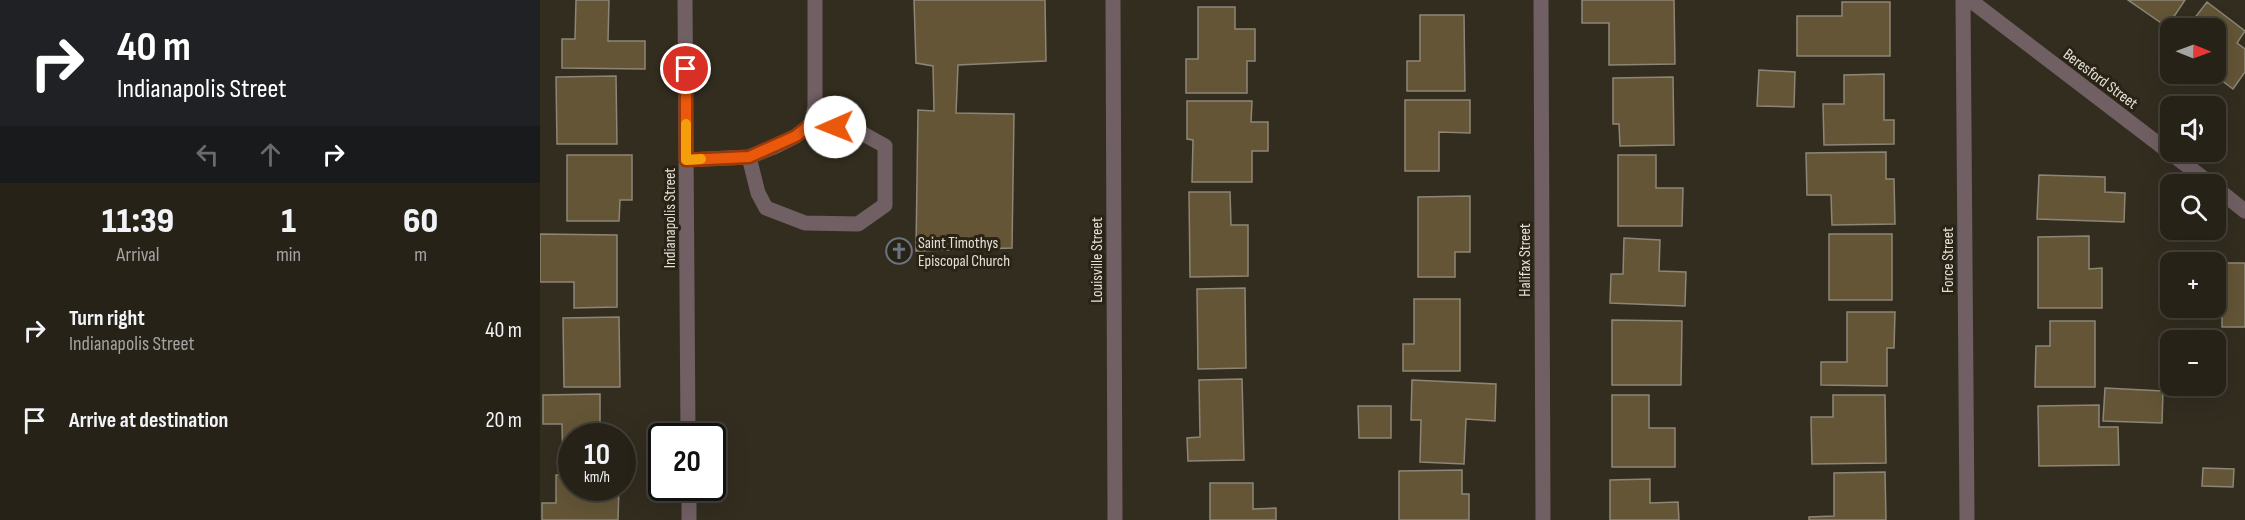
<!DOCTYPE html>
<html lang="en">
<head>
<meta charset="utf-8">
<style>
	:root { --surface:#262218; --page:#2e2a21; --text:#f1f3f6; --muted:#a4a4a2; --line:#423f37 }
	body { margin:0; font-family:"Sofia Sans Condensed",sans-serif; background:var(--page); color:var(--text); height:100vh; display:flex; flex-direction:column; font-size:22px; white-space:nowrap }
	* { box-sizing:border-box; margin:0 }
	p { font-size:20px; color:var(--muted) }
	.icon { flex:none; width:33px; height:33px; fill:none; stroke:currentColor; stroke-width:2; stroke-linecap:round; stroke-linejoin:round }
	.map { position:relative; flex:1; overflow:hidden }
	.details { display:flex; flex-direction:column; background:var(--surface); width:540px }
	.details>* { flex:none }
	.guide { background:#202124; color:#fff; overflow:hidden }
	.needle { width:39px; rotate:91deg }
	.tools { position:absolute; left:1620px; top:18px; display:grid; gap:12px }
	.tools a { display:grid; place-items:center; width:66px; height:66px; border-radius:12px; background:var(--surface); box-shadow:0 6px 24px #0002,0 0 0 2px var(--line); font-size:30px }
	.speed { position:absolute; left:18px; top:423px; display:flex; gap:12px; font-size:30px; font-weight:700; text-align:center }
	.speed>* { display:grid; place-content:center; width:78px; height:78px; border-radius:50%; background:var(--surface); box-shadow:0 6px 24px #0002,0 0 0 2px var(--line); line-height:1 }
	.speed small { font-size:15px; font-weight:400 }
	.speed .limit { border:3px solid #111; border-radius:9px; background:#fff; color:#111 }
	.pin { position:absolute; display:grid; place-items:center; width:51px; height:51px; color:#fff; margin:-26px; border:3px solid #fff; border-radius:50%; box-shadow:0 2px 6px #0007 }
	.me { position:absolute; width:66px; margin:-33px; rotate:269deg; stroke-linejoin:round; filter:drop-shadow(0 0 4px #0008) }
	.turn { display:flex; align-items:center; gap:21px; height:126px; padding:0 18px; font-size:27px }
	.turn .icon { width:78px; height:78px; stroke-width:2.5 }
	.turn b { display:block; font-size:42px; line-height:51px }
	.lanes { display:flex; align-items:center; height:57px; padding:0 18px; background:#0003; justify-content:center; gap:30px; direction:ltr }
	.lanes .off { opacity:.35 }
	.eta { display:flex; justify-content:space-evenly; align-items:center; height:102px; text-align:center }
	.eta b { font-size:36px; font-weight:800; line-height:42px }
	ul { padding:0; list-style:none }
	li { display:flex; align-items:center; gap:18px; height:90px; padding:0 18px }
	li div { flex:1 }
	li b { display:block; font-size:22px }
	li em { font-style:normal }
	main { display:flex; flex:1; min-height:0 }
	.map>svg:first-child { display:block }
</style>
</head>
<body>
<main>
<section class="details">
<div class="guide">
<div class="turn"><svg class="icon" aria-label="right" viewBox="0 0 24 24"><path d="M7 20v-9h11M14 6l5 5-5 5"/></svg><div><b>40 m</b>Indianapolis Street</div></div>
<div class="lanes"><svg class="icon off" aria-label="left" viewBox="0 0 24 24"><path d="M17 20v-9H6M10 6l-5 5 5 5"/></svg><svg class="icon off" aria-label="ahead" viewBox="0 0 24 24"><path d="M12 20V5M6 11l6-6 6 6"/></svg><svg class="icon" aria-label="right" viewBox="0 0 24 24"><path d="M7 20v-9h11M14 6l5 5-5 5"/></svg></div>
</div>
<div class="eta">
<div><b>11:39</b><p>Arrival</p></div>
<div><b>1</b><p>min</p></div>
<div><b>60</b><p>m</p></div>
</div>
<ul>
<li><svg class="icon" aria-label="right" viewBox="0 0 24 24"><path d="M7 20v-9h11M14 6l5 5-5 5"/></svg><div><b>Turn right</b><p>Indianapolis Street</p></div><em>40 m</em></li>
<li><svg class="icon" aria-label="arrive" viewBox="0 0 24 24"><path d="M6 21V4h12l-3 4 3 4H6"/></svg><div><b>Arrive at destination</b></div><em>20 m</em></li>
</ul>
</section>
<div class="map">
<svg width="1705" height="520" viewBox="0 0 1705 520">
	<rect width="100%" height="100%" fill="#332d20"/>
	<path fill="#635536" stroke="#8d8677" stroke-width="1.5" d="M 36,0 L 69,0 L 68,41 L 105,41 L 105,69 L 22,68 L 22,39 L 35,39 Z
		M 374,0 L 505,0 L 506,61 L 418,65 L 416,113 L 474,114 L 472,248 L 376,251 L 378,110 L 394,111 L 393,66 L 376,63 Z
		M 1042,0 L 1134,0 L 1135,64 L 1069,65 L 1069,23 L 1042,23 Z
		M 1588,0 L 1645,0 L 1627,27 Z
		M 1302,2 L 1350,2 L 1350,56 L 1257,56 L 1257,16 L 1302,16 Z
		M 1667,2 L 1705,31 L 1697,43 L 1705,49 L 1705,72 L 1693,89 L 1673,74 L 1676,74 L 1676,28 L 1647,28 Z
		M 658,7 L 695,7 L 695,29 L 715,29 L 715,61 L 707,61 L 707,93 L 646,93 L 646,59 L 658,59 Z
		M 880,15 L 924,15 L 925,91 L 867,91 L 867,61 L 880,61 Z
		M 1219,70 L 1255,72 L 1254,107 L 1217,106 Z
		M 1344,74 L 1344,120 L 1354,120 L 1354,144 L 1284,145 L 1283,104 L 1304,104 L 1304,75 Z
		M 1651,74 L 1668,74 L 1662,82 Z
		M 76,76 L 77,144 L 17,144 L 16,77 Z
		M 1133,77 L 1134,145 L 1080,146 L 1079,124 L 1073,124 L 1073,78 Z
		M 865,100 L 930,100 L 930,133 L 899,132 L 899,171 L 865,171 Z
		M 647,101 L 712,101 L 711,122 L 728,122 L 728,151 L 712,151 L 712,182 L 652,182 L 653,140 L 647,139 Z
		M 1346,152 L 1346,179 L 1354,179 L 1355,224 L 1292,225 L 1291,195 L 1267,195 L 1266,153 Z
		M 27,155 L 92,155 L 92,200 L 80,200 L 79,221 L 27,221 Z
		M 1078,155 L 1116,155 L 1116,188 L 1143,188 L 1142,226 L 1078,226 Z
		M 1499,175 L 1565,177 L 1565,192 L 1585,193 L 1584,222 L 1497,219 Z
		M 649,192 L 690,192 L 691,225 L 708,225 L 708,276 L 650,277 Z
		M 930,196 L 930,252 L 915,252 L 915,277 L 878,277 L 878,197 Z
		M 0,234 L 77,235 L 77,307 L 34,308 L 34,282 L 0,282 Z
		M 1289,234 L 1352,234 L 1352,300 L 1289,300 Z
		M 1549,236 L 1549,269 L 1562,268 L 1562,308 L 1498,308 L 1498,237 Z
		M 1084,238 L 1120,240 L 1119,271 L 1146,272 L 1145,306 L 1070,303 L 1071,274 L 1083,274 Z
		M 1682,263 L 1705,263 L 1705,327 L 1682,327 Z
		M 705,288 L 706,368 L 658,369 L 657,289 Z
		M 874,299 L 920,299 L 920,371 L 863,371 L 863,344 L 874,344 Z
		M 1307,312 L 1355,312 L 1354,348 L 1347,348 L 1347,386 L 1281,385 L 1281,362 L 1307,362 Z
		M 79,317 L 80,387 L 24,387 L 23,318 Z
		M 1072,320 L 1142,321 L 1141,385 L 1072,385 Z
		M 1510,321 L 1555,321 L 1555,387 L 1495,387 L 1496,346 L 1510,346 Z
		M 702,379 L 704,460 L 648,461 L 647,438 L 660,437 L 659,380 Z
		M 872,380 L 956,384 L 955,421 L 926,419 L 924,464 L 880,462 L 881,420 L 871,420 Z
		M 1565,388 L 1623,391 L 1622,423 L 1563,421 Z
		M 60,394 L 60,436 L 32,436 L 32,468 L 23,468 L 22,424 L 3,424 L 3,395 Z
		M 1072,395 L 1109,395 L 1109,428 L 1135,428 L 1135,467 L 1072,467 Z
		M 1293,395 L 1345,395 L 1346,463 L 1272,464 L 1271,417 L 1293,417 Z
		M 1559,405 L 1559,427 L 1578,427 L 1579,465 L 1499,466 L 1498,406 Z
		M 818,406 L 851,406 L 851,438 L 819,438 Z
		M 1663,468 L 1694,469 L 1693,487 L 1662,486 Z
		M 922,470 L 922,494 L 929,494 L 929,520 L 859,520 L 859,471 Z
		M 1345,472 L 1346,520 L 1269,520 L 1269,517 L 1294,516 L 1294,473 Z
		M 16,475 L 32,475 L 32,488 L 79,488 L 78,520 L 2,520 L 2,503 L 16,503 Z
		M 1110,479 L 1110,503 L 1138,502 L 1139,520 L 1070,520 L 1070,480 Z
		M 670,483 L 713,483 L 713,509 L 736,508 L 736,520 L 670,520 Z"/>
	<g fill="none" stroke-linecap="round" stroke-linejoin="round">
		<path stroke="#716063" stroke-width="15" d="M 145,0 L 148,436
			M 573,0 L 575,520
			M 1001,0 L 1003,520
			M 1423,0 L 1427,520
			M 1430,0 L 1671,184
			M 209,157 L 218,193 L 226,208 L 265,223 L 318,224 L 345,205 L 345,146 L 318,131 L 271,124
			M 146,160 L 209,157 L 236,146 L 256,136 L 271,124 L 275,107 L 275,0
			M 1676,188 L 1705,211
			M 149,488 L 149,520"/>
	</g>
	<g fill="none" stroke-linecap="round" stroke-linejoin="round">
		<g stroke="#983908" stroke-width="15">
			<path id="route" d="M 146,69 L 146,160 L 209,157 L 256,136 L 271,124 L 295,127"/>
		</g>
		<use href="#route" stroke="#ea580c" stroke-width="10"/>
		<path stroke="#f59e0b" stroke-width="10" d="M 146,124 L 146,160 L 161,159"/>
	</g>
	<defs>
		<g id="church-ring" transform="scale(1.35)"><circle r="9.5" fill="#292316" stroke="#6b7280" stroke-width="1.5"/><path d="M-1.2-6h2.4v3.5h3.3v2.4h-3.3V6h-2.4V-.1h-3.3v-2.4h3.3Z" fill="#6b7280"/></g>
	</defs>
	<g fill-rule="evenodd">
		<use href="#church-ring" x="359" y="251"/>
	</g>
	<g text-anchor="middle" stroke-width="6" stroke-linejoin="round" paint-order="stroke">
		<g font-size="16" fill="#e3dfd7" stroke="#292316">
			<text transform="translate(1561 78) rotate(37)" y="6">Beresford Street</text>
			<text transform="translate(129 218) rotate(-90)" y="6">Indianapolis Street</text>
			<text transform="translate(556 260) rotate(-90)" y="6">Louisville Street</text>
			<text transform="translate(984 260) rotate(-90)" y="6">Halifax Street</text>
			<text transform="translate(1407 260) rotate(-90)" y="6">Force Street</text>
		</g>
		<g font-size="16" fill="#e3dfd7" stroke="#292316" text-anchor="start">
			<text x="378" y="248">Saint Timothys<tspan x="378" dy="18">Episcopal Church</tspan></text>
		</g>
	</g>
</svg>
<div class="tools">
<a><svg class="needle" viewBox="-14 -14 28 28"><path d="M0-13l5 13h-10z" fill="#e53935"/><path d="M0 13l5-13h-10z" fill="#a4a4a2"/></svg></a>
<a><svg class="icon" aria-label="sound" viewBox="0 0 24 24"><path d="M4 9h4l5-4v14l-5-4H4zM17 9q2 3 0 6"/></svg></a>
<a><svg class="icon" aria-label="search" viewBox="0 0 24 24"><circle cx="10" cy="10" r="6"/><path d="M15 15l6 6"/></svg></a>
<a>+</a>
<a>−</a>
</div>
<div class="speed"><div>10<small>km/h</small></div><div class="limit">20</div></div>
<div class="pin" style="left:146px;top:69px;background:#d93025"><svg class="icon" aria-label="arrive" viewBox="0 0 24 24"><path d="M6 21V4h12l-3 4 3 4H6"/></svg></div>
<svg class="me" style="left:295px;top:127px" viewBox="-20 -20 40 40"><circle r="19" fill="#fff"/><path d="M0-13L10 11 0 6-10 11z" fill="#ea580c"/></svg>
</div>
</main>
</body>
</html>
